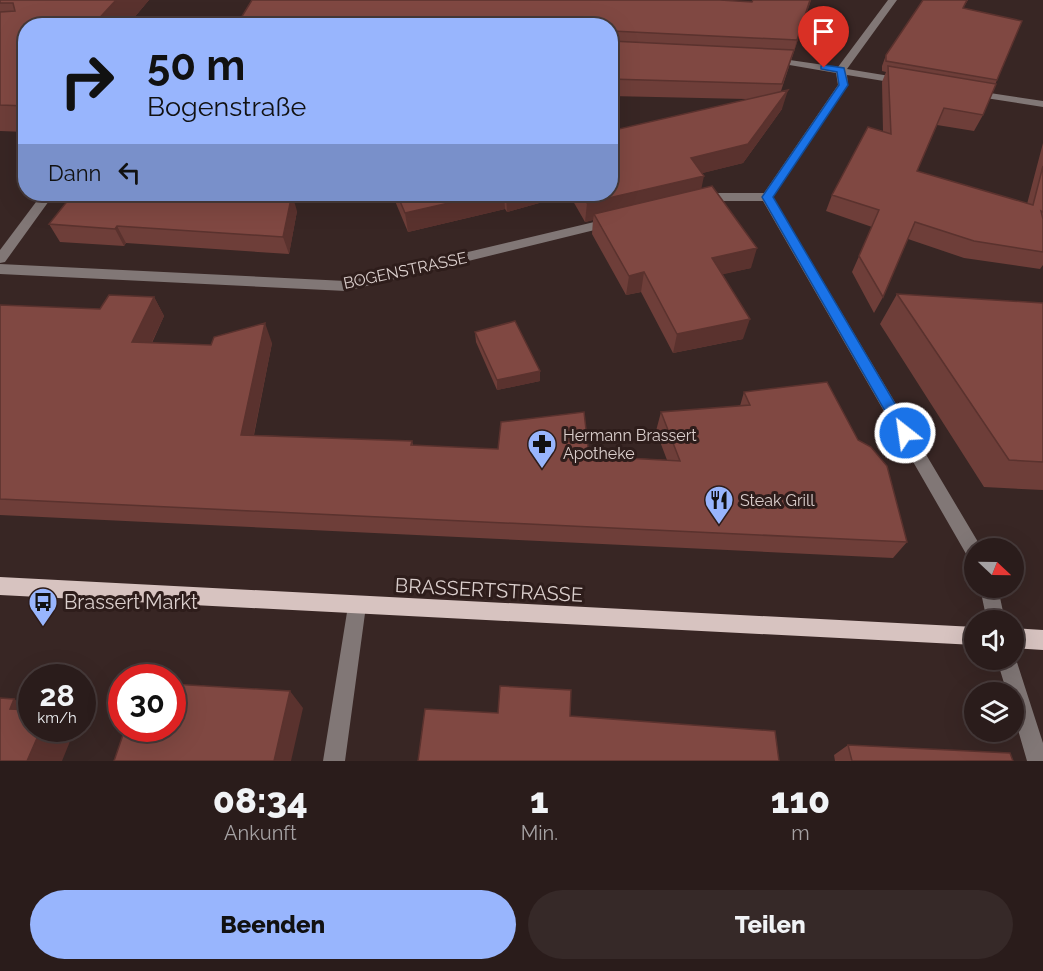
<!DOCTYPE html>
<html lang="de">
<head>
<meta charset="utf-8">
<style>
	:root { --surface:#2a1c1b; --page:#362928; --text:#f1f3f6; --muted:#a5a1a3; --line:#463a3a; --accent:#98b5fd }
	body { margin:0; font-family:Raleway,sans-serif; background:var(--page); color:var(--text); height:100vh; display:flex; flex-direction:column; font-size:22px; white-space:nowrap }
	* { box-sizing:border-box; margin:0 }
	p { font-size:20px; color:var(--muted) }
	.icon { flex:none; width:33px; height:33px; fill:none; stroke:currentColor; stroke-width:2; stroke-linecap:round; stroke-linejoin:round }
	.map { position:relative; height:761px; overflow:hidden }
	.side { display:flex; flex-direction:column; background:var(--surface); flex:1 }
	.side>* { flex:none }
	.guide { position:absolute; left:18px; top:18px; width:600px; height:183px; border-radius:24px; box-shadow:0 6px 24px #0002,0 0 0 2px var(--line); background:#98b5fd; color:#111; overflow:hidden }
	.needle { width:39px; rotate:112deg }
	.controls { position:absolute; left:964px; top:538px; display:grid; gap:12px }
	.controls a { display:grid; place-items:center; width:60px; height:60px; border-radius:50%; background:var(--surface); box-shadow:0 6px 24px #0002,0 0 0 2px var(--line); font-size:30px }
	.speed { position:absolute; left:18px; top:664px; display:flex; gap:12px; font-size:30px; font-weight:700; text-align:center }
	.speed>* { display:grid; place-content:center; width:78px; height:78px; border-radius:50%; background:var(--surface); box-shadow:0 6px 24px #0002,0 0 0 2px var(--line); line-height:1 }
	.speed small { font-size:15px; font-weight:400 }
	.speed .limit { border:9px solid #d22; background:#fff; color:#111 }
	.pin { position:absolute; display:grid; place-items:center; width:51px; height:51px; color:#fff; margin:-62px -26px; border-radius:50% 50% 50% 0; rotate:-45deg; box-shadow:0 0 6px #0007 }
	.pin .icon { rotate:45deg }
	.me { position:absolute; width:66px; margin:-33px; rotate:330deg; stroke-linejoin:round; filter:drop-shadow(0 0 4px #0008) }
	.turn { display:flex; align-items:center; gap:21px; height:126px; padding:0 30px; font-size:27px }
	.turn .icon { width:78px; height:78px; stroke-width:2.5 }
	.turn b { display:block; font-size:42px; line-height:51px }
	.then { display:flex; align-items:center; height:57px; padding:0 30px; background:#0003; gap:12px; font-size:22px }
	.eta { display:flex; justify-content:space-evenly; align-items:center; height:102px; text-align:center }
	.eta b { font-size:36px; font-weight:800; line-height:42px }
	.button { display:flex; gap:12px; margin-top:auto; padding:12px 30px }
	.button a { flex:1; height:69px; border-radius:36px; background:var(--accent); color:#111; font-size:24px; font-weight:800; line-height:69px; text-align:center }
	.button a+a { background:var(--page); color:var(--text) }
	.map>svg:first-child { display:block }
</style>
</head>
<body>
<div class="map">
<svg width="1043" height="761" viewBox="0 0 1043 761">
	<rect width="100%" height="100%" fill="#382624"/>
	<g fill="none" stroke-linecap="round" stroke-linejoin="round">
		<path fill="#817776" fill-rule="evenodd" d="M 888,0 L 897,0 L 847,69 L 902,78 L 907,81 L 902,84 L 847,75 L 848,85 L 773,197 L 981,547 L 982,549 L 975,549 L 975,561 L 969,559 L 763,201 L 719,201 L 702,205 L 696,201 L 698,198 L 719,193 L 764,193 L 838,85 L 836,73 L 772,62 L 769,61 L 769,57 L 838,67 Z
			M 970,90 L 1043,101 L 1043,107 L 966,95 L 966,91 Z
			M 42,194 L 54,194 L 5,262 L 0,263 L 0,250 Z
			M 611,218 L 615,219 L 615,225 L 346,291 L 0,274 L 0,264 L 346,281 Z
			M 980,588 L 998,588 L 1005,621 L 987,621 Z
			M 357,597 L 364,600 L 366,606 L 345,761 L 323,761 L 348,606 L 350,600 Z
			M 1014,653 L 1043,743 L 1043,761 L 1027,761 L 1014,716 L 1014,693 L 1007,693 L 997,660 L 1014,660 Z"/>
		<path fill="#d7c3c0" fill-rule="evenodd" d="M 0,577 L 975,627 L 975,645 L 0,595 Z
			M 1014,628 L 1043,630 L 1043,650 L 1014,648 Z"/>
	</g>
	<path fill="#6e3e39" d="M 0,0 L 149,0 L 127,26 L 26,26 L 26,132 L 0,131 Z
		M 753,0 L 811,0 L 781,91 L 782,109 L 743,163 L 702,173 L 701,189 L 751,268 L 722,274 L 743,339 L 673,353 L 641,292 L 626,295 L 592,234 L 593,220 L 585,222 L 569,194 L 610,194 L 746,99 L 610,96 L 610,26 L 752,2 Z
		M 923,0 L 968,0 L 963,8 L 997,80 L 983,115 L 974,131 L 937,125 L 917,171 L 1027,204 L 1043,143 L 1043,265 L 1040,269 L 964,258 L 908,239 L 883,297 L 874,313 L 852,272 L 872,227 L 826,211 L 832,195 L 883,131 L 882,82 L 886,72 L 882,71 L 882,66 L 886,55 Z
		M 393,194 L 557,194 L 557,198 L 507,212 L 505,209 L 408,232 L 395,201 Z
		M 297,211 L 289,254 L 126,243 L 124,246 L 60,242 L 49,224 Z
		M 897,294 L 1043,303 L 1043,490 L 984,487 L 880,324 Z
		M 154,297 L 164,316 L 152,343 L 211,345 L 272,343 L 254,435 L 412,441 L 413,445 L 667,460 L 656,431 L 661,412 L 740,406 L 744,392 L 907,542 L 893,558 L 0,515 L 0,305 L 100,309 Z
		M 475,332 L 540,371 L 540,381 L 497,390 L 476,342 Z
		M 848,745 L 1013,761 L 835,761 L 834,755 Z"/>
	<path fill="#5a322e" d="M 116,0 L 149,0 L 127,26 L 92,26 Z
		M 810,0 L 811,0 L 792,57 L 797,40 Z
		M 788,90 L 782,109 L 743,163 L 687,177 L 691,158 Z
		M 704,176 L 700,195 L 594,214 L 593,220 L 585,222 L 587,203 Z
		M 292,194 L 297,211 L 289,254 L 283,237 Z
		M 488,194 L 504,194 L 505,209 L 408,232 L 405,213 Z
		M 506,194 L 557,194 L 557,198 L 507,212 Z
		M 117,226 L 126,243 L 124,246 L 115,229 Z
		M 757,248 L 751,268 L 707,278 L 712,258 Z
		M 644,272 L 641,292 L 626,295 L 629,276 Z
		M 154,297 L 164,316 L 143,361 L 132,342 Z
		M 750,319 L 743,339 L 673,353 L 677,334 Z
		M 265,323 L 272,343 L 250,453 L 241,435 Z
		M 540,371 L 540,381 L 497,390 L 497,380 Z
		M 290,691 L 303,708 L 291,761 L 274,761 Z
		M 14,699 L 32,709 L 32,720 L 10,709 Z
		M 41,729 L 75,729 L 62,761 L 27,761 Z"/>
	<path fill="#804842" stroke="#5a322e" stroke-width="1.5" d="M 0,0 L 116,0 L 92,26 L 26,26 L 26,106 L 0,105 L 0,12 L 15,11 L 13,3 L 0,3 Z
		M 252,0 L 720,0 L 752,2 L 753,0 L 810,0 L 797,40 L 612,31 L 610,32 L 610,26 L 236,26 Z
		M 923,0 L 967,0 L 963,8 L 1022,21 L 997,80 L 886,61 L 886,55 Z
		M 610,38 L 611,41 L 794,50 L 782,84 L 610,79 Z
		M 888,66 L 996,84 L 983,115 L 944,108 L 917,171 L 1033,205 L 1043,166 L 1043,212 L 1041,211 L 1043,219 L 1043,252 L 974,241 L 915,222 L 883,297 L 859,256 L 879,210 L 832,195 L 868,127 L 891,134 Z
		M 788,90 L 748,144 L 691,158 L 704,176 L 587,203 L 582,194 L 610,194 L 610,131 Z
		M 712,186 L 757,248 L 712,258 L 750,319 L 677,334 L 644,272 L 629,276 L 594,214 Z
		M 73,194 L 292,194 L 283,237 L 117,226 L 115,229 L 49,224 Z
		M 397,194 L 488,194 L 405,213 Z
		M 897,294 L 1043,303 L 1043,462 L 1009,460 Z
		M 109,295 L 154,297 L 132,342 L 211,345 L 214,337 L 265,323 L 241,435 L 412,441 L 411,445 L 498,449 L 501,422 L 584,412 L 589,456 L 680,461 L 661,412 L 750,405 L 744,392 L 827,382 L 858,440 L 871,447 L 887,466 L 907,542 L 0,499 L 0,305 L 100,309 Z
		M 515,321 L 540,371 L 497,380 L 475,332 Z
		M 172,684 L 290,691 L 274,761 L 114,761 L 125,729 L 172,729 Z
		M 500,686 L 571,690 L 570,716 L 775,731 L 779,761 L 418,761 L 425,709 L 498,713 Z
		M 0,698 L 14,699 L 10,709 L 32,710 L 32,729 L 41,729 L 27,761 L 0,761 Z
		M 848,745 L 1010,753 L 1013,761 L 852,761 Z"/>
	<path fill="#1a73e8" stroke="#114b97" stroke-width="1.5" d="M 824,65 L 844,68 L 848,85 L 773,197 L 910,429 L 912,433 L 910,437 L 900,437 L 762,197 L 839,85 L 837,72 L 821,69 L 821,66 Z"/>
	<defs>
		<g id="pharmacy-pin" transform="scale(1.5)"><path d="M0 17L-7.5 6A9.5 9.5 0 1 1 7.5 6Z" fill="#98b5fd" stroke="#2e1d1b"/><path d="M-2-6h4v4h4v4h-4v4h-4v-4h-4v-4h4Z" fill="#111"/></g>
		<g id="restaurant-pin" transform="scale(1.5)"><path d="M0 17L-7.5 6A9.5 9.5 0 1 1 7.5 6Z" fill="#98b5fd" stroke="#2e1d1b"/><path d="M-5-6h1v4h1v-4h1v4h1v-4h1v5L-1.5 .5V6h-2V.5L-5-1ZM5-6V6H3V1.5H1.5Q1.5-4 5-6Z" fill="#111"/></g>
		<g id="bus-pin" transform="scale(1.5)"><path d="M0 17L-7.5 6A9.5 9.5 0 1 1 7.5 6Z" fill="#98b5fd" stroke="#2e1d1b"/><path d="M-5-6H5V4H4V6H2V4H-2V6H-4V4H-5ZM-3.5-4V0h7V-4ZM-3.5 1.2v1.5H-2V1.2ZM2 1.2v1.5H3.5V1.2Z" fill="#111"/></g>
	</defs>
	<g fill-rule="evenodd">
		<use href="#pharmacy-pin" x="542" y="444"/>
		<use href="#restaurant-pin" x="719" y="500"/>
		<use href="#bus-pin" x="43" y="602"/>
	</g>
	<g text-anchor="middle" stroke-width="6" stroke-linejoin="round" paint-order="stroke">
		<g font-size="16" fill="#dbcfcd" stroke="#2e1d1b">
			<text transform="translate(405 270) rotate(-12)" y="6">BOGENSTRASSE</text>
		</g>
		<g font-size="16" fill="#dbcfcd" stroke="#2e1d1b" text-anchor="start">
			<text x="563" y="441">Hermann Brassert<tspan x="563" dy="18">Apotheke</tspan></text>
			<text x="740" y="506">Steak Grill</text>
		</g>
		<g font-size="20" fill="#dbcfcd" stroke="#2e1d1b">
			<text transform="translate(489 590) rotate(3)" y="7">BRASSERTSTRASSE</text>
		</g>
		<g font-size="20" fill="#dbcfcd" stroke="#2e1d1b" text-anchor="start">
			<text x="64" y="609">Brassert Markt</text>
		</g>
	</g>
</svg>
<div class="controls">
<a><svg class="needle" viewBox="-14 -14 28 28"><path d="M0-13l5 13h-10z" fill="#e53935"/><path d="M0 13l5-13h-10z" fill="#a5a1a3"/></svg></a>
<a><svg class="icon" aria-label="sound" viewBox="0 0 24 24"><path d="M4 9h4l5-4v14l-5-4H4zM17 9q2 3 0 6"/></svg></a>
<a><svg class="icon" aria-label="layers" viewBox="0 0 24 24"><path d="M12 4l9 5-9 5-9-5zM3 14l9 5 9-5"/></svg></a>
</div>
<div class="speed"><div>28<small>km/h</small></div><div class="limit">30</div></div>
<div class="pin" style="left:824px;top:68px;background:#d93025"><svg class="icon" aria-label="arrive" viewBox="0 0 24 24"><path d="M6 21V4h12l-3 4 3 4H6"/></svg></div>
<svg class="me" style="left:905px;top:433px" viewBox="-20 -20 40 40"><circle r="17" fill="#1a73e8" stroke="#fff" stroke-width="3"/><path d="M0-11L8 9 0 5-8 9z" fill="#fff"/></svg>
<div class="guide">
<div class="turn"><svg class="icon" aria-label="right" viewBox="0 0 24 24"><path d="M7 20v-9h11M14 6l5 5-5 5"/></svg><div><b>50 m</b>Bogenstraße</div></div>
<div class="then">Dann<svg class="icon" aria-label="left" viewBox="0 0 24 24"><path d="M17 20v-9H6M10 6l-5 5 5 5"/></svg></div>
</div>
</div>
<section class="side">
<div class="eta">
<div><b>08:34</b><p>Ankunft</p></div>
<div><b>1</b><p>Min.</p></div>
<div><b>110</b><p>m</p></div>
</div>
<div class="button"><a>Beenden</a><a>Teilen</a></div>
</section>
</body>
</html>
